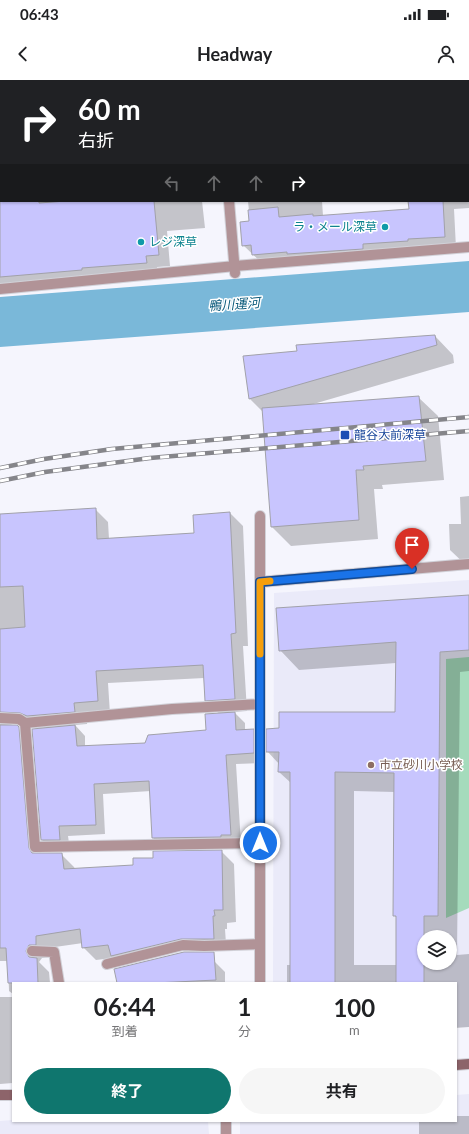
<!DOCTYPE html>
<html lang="ja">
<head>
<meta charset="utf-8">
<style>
	:root { --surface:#fff; --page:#f6f6f6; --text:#202124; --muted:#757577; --accent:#0f766e }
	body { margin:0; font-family:Lato,"Noto Sans JP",sans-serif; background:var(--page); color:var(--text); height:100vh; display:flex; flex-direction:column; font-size:15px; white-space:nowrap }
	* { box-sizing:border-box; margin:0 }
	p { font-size:13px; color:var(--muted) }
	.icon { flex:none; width:22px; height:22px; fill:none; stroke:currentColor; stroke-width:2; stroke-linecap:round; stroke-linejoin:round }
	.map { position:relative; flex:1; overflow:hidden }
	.side { position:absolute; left:12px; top:902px; width:445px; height:140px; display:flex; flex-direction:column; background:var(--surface); border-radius:0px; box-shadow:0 1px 3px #0004 }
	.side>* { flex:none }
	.hud { position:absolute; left:0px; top:0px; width:469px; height:122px; box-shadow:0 1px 3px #0004; background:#202124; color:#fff; overflow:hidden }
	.controls { position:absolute; left:417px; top:850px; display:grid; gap:8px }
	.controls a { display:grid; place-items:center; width:40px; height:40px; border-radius:50%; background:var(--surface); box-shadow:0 1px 3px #0004; font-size:20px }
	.pin { position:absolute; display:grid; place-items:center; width:34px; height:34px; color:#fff; margin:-41px -17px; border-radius:50% 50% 50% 0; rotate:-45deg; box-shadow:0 0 4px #0007 }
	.pin .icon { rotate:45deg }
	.me { position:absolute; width:44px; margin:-22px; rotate:0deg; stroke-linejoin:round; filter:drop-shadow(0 0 3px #0008) }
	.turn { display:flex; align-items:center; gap:14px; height:84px; padding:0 12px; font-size:18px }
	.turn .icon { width:52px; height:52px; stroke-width:2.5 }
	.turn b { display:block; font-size:28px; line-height:34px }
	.lanes { display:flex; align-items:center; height:38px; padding:0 12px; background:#0003; justify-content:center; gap:20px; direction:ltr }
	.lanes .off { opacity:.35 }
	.eta { display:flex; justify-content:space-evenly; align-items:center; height:68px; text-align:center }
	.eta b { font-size:24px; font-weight:700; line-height:28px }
	.action { display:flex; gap:8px; margin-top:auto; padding:8px 12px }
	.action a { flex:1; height:46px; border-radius:24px; background:var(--accent); color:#fff; font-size:16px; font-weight:700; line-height:46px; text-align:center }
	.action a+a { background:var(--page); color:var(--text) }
	.status { display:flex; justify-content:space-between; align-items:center; height:28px; padding:0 20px; background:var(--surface); direction:ltr }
	.status svg { height:11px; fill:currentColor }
	header { display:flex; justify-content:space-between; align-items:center; height:52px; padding:0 12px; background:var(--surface); font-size:18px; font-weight:700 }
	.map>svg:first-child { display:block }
</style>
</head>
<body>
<div class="status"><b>06:43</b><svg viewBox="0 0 49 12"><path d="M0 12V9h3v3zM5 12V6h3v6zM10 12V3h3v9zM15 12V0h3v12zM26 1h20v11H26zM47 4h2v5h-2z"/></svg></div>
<header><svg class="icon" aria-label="back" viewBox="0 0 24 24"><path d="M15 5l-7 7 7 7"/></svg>Headway<svg class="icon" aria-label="person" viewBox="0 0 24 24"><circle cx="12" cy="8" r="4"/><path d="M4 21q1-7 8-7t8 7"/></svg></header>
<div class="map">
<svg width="469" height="1054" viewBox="0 0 469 1054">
	<rect width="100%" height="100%" fill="#f5f5fd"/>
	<path fill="#eaeaf9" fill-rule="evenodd" d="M 469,500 L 469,947 L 456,947 L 456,903 L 273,903 L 274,513 ZM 424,857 L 450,857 L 450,883 L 424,883 Z
		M 469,1014 L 469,1054 L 240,1054 L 240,1041 L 456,1041 L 456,1015 Z
		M 13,1040 L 13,1041 L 208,1041 L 209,1054 L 0,1054 L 0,1041 Z"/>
	<path fill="#a5dbbc" d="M 469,577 L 469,828 L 446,838 L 446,579 Z"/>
	<path fill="#7ab8d9" d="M 469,181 L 469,232 L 0,267 L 0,217 Z"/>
	<path fill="#0003" fill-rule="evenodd" d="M 0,0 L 75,1 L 1,1 L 1,121 L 202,121 L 205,148 L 167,151 L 170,186 L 157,187 L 158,194 L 0,208 Z
		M 309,0 L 469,0 L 469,128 L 454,129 L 456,168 L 374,175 L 375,180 L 300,186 L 265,186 L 243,165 L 250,142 L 248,121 L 322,121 L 323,136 L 410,130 L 409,121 L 468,121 L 468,1 Z
		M 435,256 L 453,275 L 454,283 L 310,325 L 418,317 L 438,336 L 444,400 L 382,405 L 383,409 L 374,409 L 378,459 L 291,466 L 272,447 L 264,333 L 250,319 L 244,277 Z
		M 469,416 L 469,488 L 450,470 L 449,444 L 461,444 L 460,417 Z
		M 95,429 L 108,442 L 109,459 L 195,454 L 230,433 L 243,446 L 248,566 L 243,566 L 247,631 L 234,632 L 245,643 L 245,651 L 253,650 L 263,660 L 263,683 L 236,684 L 241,764 L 163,768 L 153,758 L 151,711 L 103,714 L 105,754 L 68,756 L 70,770 L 52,770 L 40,758 L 41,774 L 61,774 L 74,787 L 75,789 L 134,786 L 154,779 L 221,771 L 234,784 L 236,842 L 227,843 L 227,849 L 225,849 L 226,864 L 96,880 L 83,867 L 83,863 L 48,868 L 49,877 L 42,878 L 39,882 L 49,892 L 50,903 L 13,903 L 13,914 L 9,911 L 8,881 L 0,881 L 0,435 ZM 204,598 L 206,620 L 219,634 L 207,650 L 146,664 L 85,667 L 85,656 L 75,645 L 87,644 L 87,635 L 110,634 L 108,603 ZM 13,644 L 33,645 L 41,649 L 41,746 L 39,746 L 31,661 L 18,648 L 9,646 Z
		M 469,516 L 469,591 L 460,592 L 457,875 L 469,874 L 469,947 L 456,948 L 456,903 L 287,903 L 287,885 L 291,885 L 291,703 L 279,692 L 279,684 L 268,672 L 396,633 L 396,583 L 299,590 L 280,570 ZM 354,711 L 395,712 L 394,835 L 397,838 L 397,885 L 354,885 ZM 424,857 L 450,857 L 450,883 L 424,883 Z
		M 215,882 L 225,892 L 225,903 L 118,903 Z
		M 0,917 L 13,917 L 13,1003 L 0,1004 Z
		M 456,1036 L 469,1036 L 469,1054 L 419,1054 L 419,1041 L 456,1041 Z"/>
	<path fill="#c8c5fe" stroke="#a1a1a9" d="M 0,121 L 39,121 L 39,123 L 66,121 L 154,121 L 159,175 L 146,176 L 147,183 L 82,188 L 82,190 L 0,197 Z
		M 408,121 L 443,121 L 445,157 L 408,159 L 408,161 L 363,164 L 363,169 L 287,174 L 287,172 L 252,175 L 251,165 L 242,166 L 240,142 L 249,141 L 248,130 L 278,127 L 279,137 L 313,134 L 313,136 L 409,129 Z
		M 435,255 L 437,265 L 249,319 L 243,276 L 297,271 L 296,265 Z
		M 419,316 L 426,381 L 363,386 L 364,390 L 356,390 L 359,440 L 271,447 L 262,328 Z
		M 96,428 L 97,459 L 194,453 L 193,435 L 230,432 L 236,553 L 231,554 L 235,619 L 205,621 L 203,585 L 96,591 L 98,621 L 74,623 L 75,632 L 27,636 L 20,633 L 0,632 L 0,549 L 25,547 L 23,506 L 0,507 L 0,434 Z
		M 469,515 L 469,570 L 440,572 L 438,836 L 424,836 L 424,903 L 396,903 L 396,836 L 393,836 L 394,693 L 335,692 L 335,903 L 290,903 L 290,692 L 278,692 L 279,672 L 266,672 L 266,649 L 279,648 L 279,632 L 395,632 L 396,562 L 279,571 L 276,528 Z
		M 235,632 L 236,650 L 254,649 L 254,673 L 226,675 L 231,755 L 221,755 L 221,757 L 152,758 L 149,701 L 94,704 L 96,745 L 59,746 L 60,760 L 41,760 L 32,649 L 75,645 L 77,666 L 145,663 L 148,655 L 206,650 L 205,634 Z
		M 0,645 L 17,645 L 19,647 L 29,768 L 32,773 L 62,773 L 64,789 L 133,785 L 133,778 L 153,778 L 153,771 L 222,770 L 223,830 L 214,830 L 215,836 L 213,836 L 214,859 L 181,859 L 111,876 L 108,865 L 82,868 L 80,849 L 36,856 L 36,865 L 29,865 L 26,871 L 29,877 L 37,878 L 38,903 L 8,903 L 6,868 L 0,868 Z
		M 184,872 L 214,872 L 216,900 L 155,903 L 117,903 L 114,889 Z"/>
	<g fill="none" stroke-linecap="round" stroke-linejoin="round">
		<g stroke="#d1d1d8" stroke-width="12">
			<path id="lane" d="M 0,209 L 235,186 L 469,167
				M 0,638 L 19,639 L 25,643 L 35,767 L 260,763
				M 32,871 L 54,872 L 59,903
				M 107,884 L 183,865 L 204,866 L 260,864"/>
		</g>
		<g stroke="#d1d1d8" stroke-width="12">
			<path id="street" d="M 218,0 L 218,1
				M 229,121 L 235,193
				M 260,502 L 469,484
				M 25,643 L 172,629 L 260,624
				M 260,903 L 260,436
				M 226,1041 L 226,1054"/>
		</g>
		<g stroke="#d1d1d8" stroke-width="12">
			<path id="secondary" d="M 112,1 L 121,0
				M 0,13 L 1,13
				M 456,985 L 469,984
				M 0,1015 L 13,1015"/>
		</g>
		<use href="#lane" stroke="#b19397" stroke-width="10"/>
		<use href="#street" stroke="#b19397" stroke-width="10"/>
		<use href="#secondary" stroke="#8d646a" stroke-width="10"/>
		<g stroke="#85858a" stroke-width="4.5">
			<path id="rail" d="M 0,388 L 44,379 L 112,369 L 469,337
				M 0,401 L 45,392 L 150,378 L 469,351"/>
		</g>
		<use href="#rail" stroke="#fff" stroke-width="3" stroke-dasharray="9" stroke-linecap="butt"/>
	</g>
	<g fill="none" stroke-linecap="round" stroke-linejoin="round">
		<g stroke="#114b97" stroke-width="10">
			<path id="route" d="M 260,763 L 260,502 L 412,489"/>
		</g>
		<use href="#route" stroke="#1a73e8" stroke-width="7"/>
		<path stroke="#f59e0b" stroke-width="7" d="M 260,574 L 260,502 L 270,501"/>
	</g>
	<g fill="#0f9aa8" stroke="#fff" stroke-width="1.5">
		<circle cx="385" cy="147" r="4"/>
		<circle cx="141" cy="162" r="4"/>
	</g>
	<rect fill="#1a4fb4" stroke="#fff" stroke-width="1.5" x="340" y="350" width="10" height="10" rx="2"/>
	<circle fill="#8d6e63" stroke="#fff" stroke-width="1.5" cx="371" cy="685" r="4"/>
	<g text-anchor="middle" stroke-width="3" stroke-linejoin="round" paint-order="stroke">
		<g font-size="12" fill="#0d838f" stroke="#fff" text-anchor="end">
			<text x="377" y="151">ラ・メール深草</text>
			<text x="149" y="166" text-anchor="start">レジ深草</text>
		</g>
		<g font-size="12" fill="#164399" stroke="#fff" text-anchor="start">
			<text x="354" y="359">龍谷大前深草</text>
		</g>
		<g font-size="12" fill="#785e54" stroke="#fff" text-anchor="start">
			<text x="379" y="689">市立砂川小学校</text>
		</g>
		<g font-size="13" font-style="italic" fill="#0a5a7b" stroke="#fff">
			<text transform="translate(234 224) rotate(-4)" y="5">鴨川運河</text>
		</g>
	</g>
</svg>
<div class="controls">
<a><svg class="icon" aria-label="layers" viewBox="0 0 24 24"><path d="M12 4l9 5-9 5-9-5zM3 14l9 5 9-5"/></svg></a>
</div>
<div class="pin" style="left:412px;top:489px;background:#d93025"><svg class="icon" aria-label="arrive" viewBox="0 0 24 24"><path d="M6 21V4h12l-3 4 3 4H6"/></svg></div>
<svg class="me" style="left:260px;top:763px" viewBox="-20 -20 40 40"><circle r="17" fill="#1a73e8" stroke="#fff" stroke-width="3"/><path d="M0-11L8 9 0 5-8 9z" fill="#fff"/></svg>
<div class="hud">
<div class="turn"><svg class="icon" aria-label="right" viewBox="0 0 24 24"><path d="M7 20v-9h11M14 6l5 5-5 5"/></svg><div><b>60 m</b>右折</div></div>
<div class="lanes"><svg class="icon off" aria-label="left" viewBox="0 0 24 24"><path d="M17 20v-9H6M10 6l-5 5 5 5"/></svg><svg class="icon off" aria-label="ahead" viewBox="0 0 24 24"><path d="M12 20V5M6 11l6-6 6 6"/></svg><svg class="icon off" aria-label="ahead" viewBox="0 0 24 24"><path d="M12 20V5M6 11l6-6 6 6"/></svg><svg class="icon" aria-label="right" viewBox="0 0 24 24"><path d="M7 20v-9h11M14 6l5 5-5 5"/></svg></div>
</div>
<section class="side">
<div class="eta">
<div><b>06:44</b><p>到着</p></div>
<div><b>1</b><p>分</p></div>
<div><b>100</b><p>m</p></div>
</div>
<div class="action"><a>終了</a><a>共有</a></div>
</section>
</div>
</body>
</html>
